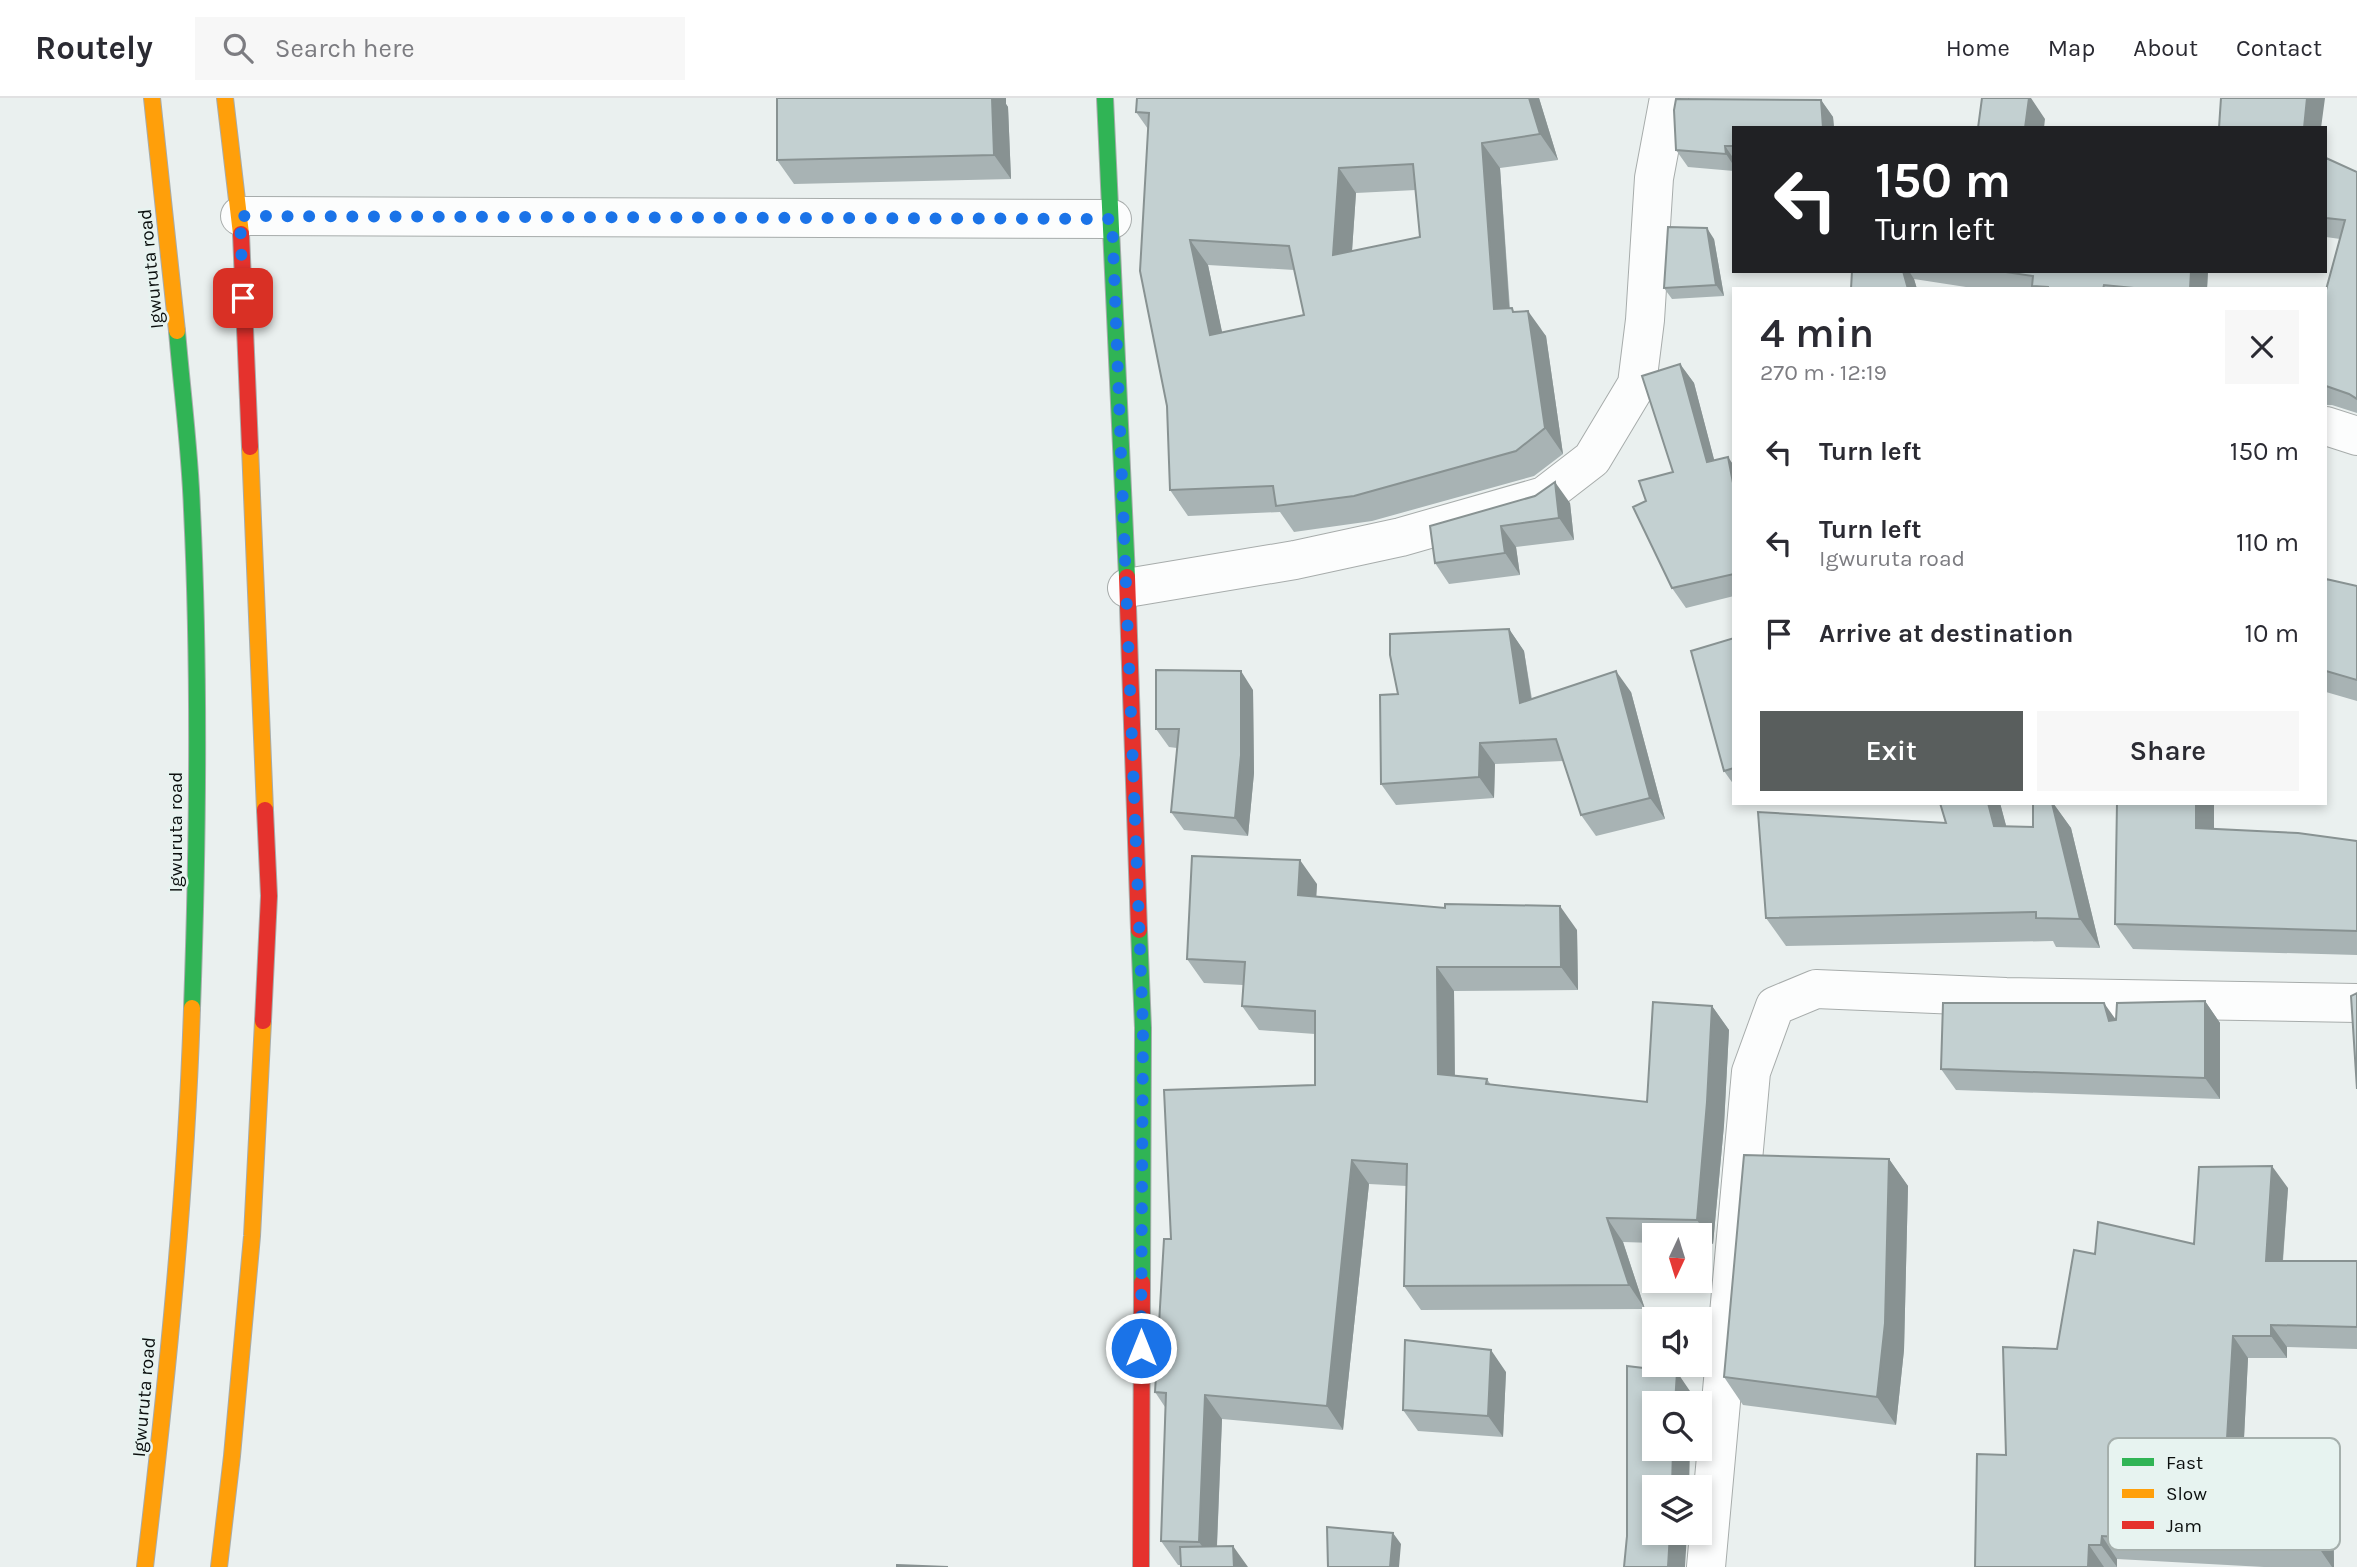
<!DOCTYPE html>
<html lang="en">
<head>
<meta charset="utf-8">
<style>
	:root { --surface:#fff; --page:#f7f7f7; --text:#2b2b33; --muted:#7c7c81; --line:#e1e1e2; --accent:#595e5d }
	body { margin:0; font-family:Karla,sans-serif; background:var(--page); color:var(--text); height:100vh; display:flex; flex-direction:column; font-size:26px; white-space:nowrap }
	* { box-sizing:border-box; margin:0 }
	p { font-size:23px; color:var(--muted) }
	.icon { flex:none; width:38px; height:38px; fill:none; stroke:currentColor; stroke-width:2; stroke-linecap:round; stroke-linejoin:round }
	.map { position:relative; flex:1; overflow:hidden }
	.sheet { position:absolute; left:1732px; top:189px; width:595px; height:518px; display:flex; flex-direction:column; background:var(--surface); border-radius:0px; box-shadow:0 4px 10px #0003 }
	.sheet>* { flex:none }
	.hud { position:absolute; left:1732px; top:28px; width:595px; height:147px; border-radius:0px; box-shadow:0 4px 10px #0003; background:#202124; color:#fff; overflow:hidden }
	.needle { width:46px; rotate:184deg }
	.controls { position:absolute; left:1642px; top:1125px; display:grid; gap:14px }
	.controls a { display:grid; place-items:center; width:70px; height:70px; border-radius:0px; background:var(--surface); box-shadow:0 4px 10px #0003; font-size:35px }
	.pin { position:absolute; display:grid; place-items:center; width:60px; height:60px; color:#fff; margin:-30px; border-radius:14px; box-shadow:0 4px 10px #0006 }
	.me { position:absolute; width:77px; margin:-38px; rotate:0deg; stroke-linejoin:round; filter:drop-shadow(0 0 5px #0008) }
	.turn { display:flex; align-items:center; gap:24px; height:147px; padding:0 28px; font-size:32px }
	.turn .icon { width:91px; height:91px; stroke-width:2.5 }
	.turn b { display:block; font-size:49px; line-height:60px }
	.round { display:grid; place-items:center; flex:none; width:74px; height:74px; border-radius:0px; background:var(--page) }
	.headline { display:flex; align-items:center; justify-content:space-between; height:119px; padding:0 28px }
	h1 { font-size:42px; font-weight:600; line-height:52px }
	.button { display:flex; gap:14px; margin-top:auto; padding:14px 28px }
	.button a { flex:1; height:80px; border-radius:0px; background:var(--accent); color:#fff; font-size:28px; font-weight:600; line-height:80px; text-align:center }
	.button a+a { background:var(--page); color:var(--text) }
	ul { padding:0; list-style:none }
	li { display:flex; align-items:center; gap:21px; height:91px; padding:0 28px }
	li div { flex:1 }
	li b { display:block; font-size:26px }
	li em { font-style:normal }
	header { display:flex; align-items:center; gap:42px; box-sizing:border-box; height:98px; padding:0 35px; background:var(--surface); border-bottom:2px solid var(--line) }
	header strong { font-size:33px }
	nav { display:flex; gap:38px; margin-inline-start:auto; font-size:24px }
	.search { width:490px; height:63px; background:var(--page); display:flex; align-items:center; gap:18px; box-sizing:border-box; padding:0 24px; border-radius:0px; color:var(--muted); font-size:26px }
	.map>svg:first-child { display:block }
</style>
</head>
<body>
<header>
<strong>Routely</strong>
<div class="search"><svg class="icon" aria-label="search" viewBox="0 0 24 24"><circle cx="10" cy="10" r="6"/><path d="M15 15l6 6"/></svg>Search here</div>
<nav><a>Home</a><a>Map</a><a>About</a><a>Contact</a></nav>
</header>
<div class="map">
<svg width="2357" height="1469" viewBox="0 0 2357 1469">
	<rect width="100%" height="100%" fill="#eaf0ef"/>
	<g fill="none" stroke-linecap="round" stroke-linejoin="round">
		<g stroke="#a7acab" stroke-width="40">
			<path id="street" d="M 240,118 L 1112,121
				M 2326,328 L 2357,338
				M 1127,490 L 1295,462 L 1401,439 L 1544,398 L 1592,361 L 1637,286 L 1645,222 L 1654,80 L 1669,0
				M 1706,1469 L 1751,974 L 1775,908 L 1816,891 L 2006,899 L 2357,905"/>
		</g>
		<g stroke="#a7acab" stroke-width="18">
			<path id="fast" d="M 1105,0 L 1127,479
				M 177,233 C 182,293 190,353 192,412 C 200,578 198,744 192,910
				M 1139,832 L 1143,930 L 1142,1185"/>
		</g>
		<g stroke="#a7acab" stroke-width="18">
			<path id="slow" d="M 152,0 L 177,233
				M 225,0 L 241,136
				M 250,349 L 265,712
				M 145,1469 C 167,1283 186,1097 192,910
				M 219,1469 L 232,1358 L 252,1138 L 263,923"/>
		</g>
		<g stroke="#a7acab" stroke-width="18">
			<path id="jam" d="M 241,136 L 250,349
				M 1127,479 L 1139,832
				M 263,923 L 269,798 L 265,712
				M 1141,1469 L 1142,1185"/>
		</g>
		<use href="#street" stroke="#fcfdfd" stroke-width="38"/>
		<use href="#fast" stroke="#30b455" stroke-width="16"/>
		<use href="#slow" stroke="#ff9f0a" stroke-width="16"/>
		<use href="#jam" stroke="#e5322d" stroke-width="16"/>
	</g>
	<path fill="#a8b3b4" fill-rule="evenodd" d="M 777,0 L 1006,0 L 1006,6 L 1008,9 L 1011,81 L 794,86 L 777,62 Z
		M 1539,0 L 1558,62 L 1500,70 L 1510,210 L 1546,238 L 1563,356 L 1534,378 L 1372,423 L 1294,434 L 1280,414 L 1188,418 L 1170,392 L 1167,308 L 1148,31 L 1136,14 ZM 1416,92 L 1420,139 L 1352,153 L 1356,95 ZM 1208,167 L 1294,172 L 1304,217 L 1222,235 Z
		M 1676,1 L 1821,2 L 1833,19 L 1834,30 L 1734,30 L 1734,73 L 1688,69 L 1676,52 L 1674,12 Z
		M 2326,60 L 2357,74 L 2357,315 L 2332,307 L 2326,307 L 2326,192 L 2340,141 L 2326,139 Z
		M 1714,141 L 1724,198 L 1672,201 L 1664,190 Z
		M 1852,173 L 2208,173 L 2207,191 L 1979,191 L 1914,181 L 1917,191 L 1851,191 Z
		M 1680,266 L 1694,285 L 1714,362 L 1728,359 L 1734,368 L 1734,498 L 1686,510 L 1672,490 L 1673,374 Z
		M 1570,405 L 1574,442 L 1516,449 L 1520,477 L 1449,486 L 1435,465 L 1430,428 Z
		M 2326,481 L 2357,488 L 2357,603 L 2326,594 Z
		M 1509,531 L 1524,553 L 1532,601 L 1631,594 L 1665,721 L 1596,738 L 1581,717 L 1563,663 L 1495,666 L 1494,700 L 1396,707 L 1381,686 L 1398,596 Z
		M 1734,540 L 1734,687 L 1724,673 Z
		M 1253,592 L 1254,675 L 1248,738 L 1184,732 L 1171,714 L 1177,650 L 1169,649 L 1156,631 Z
		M 1940,705 L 2000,705 L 2006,728 L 2033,729 L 2033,705 L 2053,705 L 2071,730 L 2100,850 L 2056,849 L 2053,843 L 1786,848 L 1766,820 L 1946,725 Z
		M 2117,705 L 2214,705 L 2214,731 L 2357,743 L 2357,857 L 2133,851 L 2115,826 Z
		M 1317,786 L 1316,799 L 1577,832 L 1578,892 L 1454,893 L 1455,978 L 1487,981 L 1491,987 L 1647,1004 L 1712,908 L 1729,932 L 1724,1027 L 1713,1146 L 1699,1146 L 1699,1138 L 1654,1138 L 1654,1145 L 1623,1144 L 1645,1211 L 1421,1212 L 1404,1188 L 1407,1088 L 1369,1086 L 1343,1332 L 1222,1321 L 1217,1449 L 1181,1467 L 1178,1467 L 1161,1443 L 1165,1309 L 1155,1294 L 1171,1141 L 1315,987 L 1315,936 L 1259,932 L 1242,908 L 1243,887 L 1204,885 L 1187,861 Z
		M 2205,903 L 2220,925 L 2220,1001 L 1956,992 L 1941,971 L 2116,922 Z
		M 1889,1061 L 1908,1088 L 1904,1252 L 1896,1327 L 1743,1307 L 1724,1279 Z
		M 2288,1090 L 2283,1163 L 2357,1163 L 2357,1251 L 2287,1249 L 2287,1260 L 2248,1260 L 2243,1360 L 2318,1369 L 2333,1391 L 2334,1469 L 2264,1469 L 2117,1461 L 2117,1469 L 1975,1469 L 2006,1357 L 2057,1251 L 2095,1156 L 2194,1146 Z
		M 1506,1274 L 1503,1339 L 1418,1333 L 1403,1312 Z"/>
	<path fill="#889292" d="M 992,0 L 1006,0 L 1006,6 L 1008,9 L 1011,81 L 994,57 Z
		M 1529,0 L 1539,0 L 1558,62 L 1540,36 Z
		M 2029,0 L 2031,0 L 2045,21 L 2044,30 L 2025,30 Z
		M 2307,0 L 2325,0 L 2321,30 L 2304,30 Z
		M 1821,2 L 1833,19 L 1834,30 L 1823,30 Z
		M 1482,45 L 1500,70 L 1511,236 L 1494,211 Z
		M 1725,48 L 1734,61 L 1734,68 L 1726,56 Z
		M 1339,70 L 1356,95 L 1350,182 L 1333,157 Z
		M 1707,130 L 1714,141 L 1724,198 L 1716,187 Z
		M 1190,142 L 1208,167 L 1228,262 L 1210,237 Z
		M 1903,173 L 1909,173 L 1914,181 L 1917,191 L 1908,191 Z
		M 2191,173 L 2208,173 L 2207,191 L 2190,191 Z
		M 1528,213 L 1546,238 L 1563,356 L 1545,330 Z
		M 1680,266 L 1694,285 L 1720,384 L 1707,364 Z
		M 1728,359 L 1734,368 L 1734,390 Z
		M 1555,384 L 1570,405 L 1574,442 L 1559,420 Z
		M 1501,428 L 1516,449 L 1520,477 L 1505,455 Z
		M 1509,531 L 1524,553 L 1535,626 L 1520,605 Z
		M 1241,573 L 1253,592 L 1254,675 L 1248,738 L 1235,720 Z
		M 1616,573 L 1631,594 L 1665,721 L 1650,700 Z
		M 1480,645 L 1495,666 L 1494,700 L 1479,679 Z
		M 1988,705 L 2000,705 L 2014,757 L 1994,728 Z
		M 2052,705 L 2053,705 L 2071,730 L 2100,850 L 2080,821 Z
		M 2196,705 L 2214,705 L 2214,755 L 2196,730 Z
		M 1300,762 L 1317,786 L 1315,821 L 1298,797 Z
		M 1560,808 L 1577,832 L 1578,892 L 1561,869 Z
		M 1437,869 L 1454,893 L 1455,1000 L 1438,976 Z
		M 2205,903 L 2220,925 L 2220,1001 L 2205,980 Z
		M 2104,905 L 2119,926 L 2109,923 Z
		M 1712,908 L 1729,932 L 1724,1027 L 1713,1146 L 1697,1122 Z
		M 1889,1061 L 1908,1088 L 1904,1252 L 1896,1327 L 1877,1299 Z
		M 1352,1062 L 1369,1086 L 1343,1332 L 1327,1308 Z
		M 2272,1068 L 2288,1090 L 2281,1185 L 2266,1163 Z
		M 1607,1120 L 1623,1144 L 1645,1211 L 1629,1187 Z
		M 2271,1227 L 2287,1249 L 2287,1260 L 2271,1238 Z
		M 2233,1238 L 2248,1260 L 2242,1380 L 2226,1358 Z
		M 1491,1252 L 1506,1274 L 1503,1339 L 1488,1318 Z
		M 1677,1274 L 1692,1296 L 1692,1306 L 1675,1306 Z
		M 1205,1297 L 1222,1321 L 1216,1468 L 1199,1444 Z
		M 1673,1351 L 1690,1351 L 1689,1390 L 1672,1390 Z
		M 2318,1369 L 2333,1391 L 2334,1469 L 2332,1469 L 2319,1450 Z
		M 1393,1435 L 1401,1446 L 1399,1469 L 1390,1469 Z
		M 1670,1435 L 1687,1435 L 1685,1469 L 1668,1469 Z
		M 2102,1438 L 2117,1461 L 2117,1469 L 2101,1447 Z
		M 2089,1447 L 2104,1469 L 2088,1469 Z
		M 1233,1448 L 1248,1469 L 1234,1469 Z"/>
	<path fill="#c3d0d1" stroke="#889292" stroke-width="2" fill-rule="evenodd" d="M 777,0 L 992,0 L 994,57 L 777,62 Z
		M 1137,0 L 1529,0 L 1540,36 L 1482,45 L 1494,211 L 1512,210 L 1513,214 L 1528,213 L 1545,330 L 1516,353 L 1354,398 L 1276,408 L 1273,388 L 1170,392 L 1167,308 L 1140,173 L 1149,15 L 1136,14 ZM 1413,66 L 1420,139 L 1333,157 L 1339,70 ZM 1190,142 L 1289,148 L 1304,217 L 1210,237 Z
		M 1982,0 L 2029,0 L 2025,30 L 1978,30 Z
		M 2221,0 L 2307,0 L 2304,30 L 2219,30 Z
		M 1676,1 L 1821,2 L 1823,30 L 1734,30 L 1734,48 L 1725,48 L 1726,56 L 1676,52 L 1674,12 Z
		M 2326,60 L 2357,74 L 2357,301 L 2349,296 L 2326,288 L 2326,192 L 2345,122 L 2326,120 Z
		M 1668,129 L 1707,130 L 1716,187 L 1664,190 Z
		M 1852,173 L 1903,173 L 1908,191 L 1851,191 Z
		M 1999,173 L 2191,173 L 2190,191 L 2144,191 L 2104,187 L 2103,191 L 2048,191 L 2048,189 L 2032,188 L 2033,178 Z
		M 1680,266 L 1707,364 L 1728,359 L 1734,390 L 1734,476 L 1672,490 L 1633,409 L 1646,403 L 1639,383 L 1673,374 L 1642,278 Z
		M 1555,384 L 1559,420 L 1501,428 L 1505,455 L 1435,465 L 1430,428 L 1535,398 Z
		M 2326,481 L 2357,488 L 2357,582 L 2326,573 Z
		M 1509,531 L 1520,605 L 1616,573 L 1650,700 L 1581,717 L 1556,641 L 1480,645 L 1479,679 L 1381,686 L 1380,597 L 1398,596 L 1390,557 L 1390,536 Z
		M 1734,540 L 1734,670 L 1724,673 L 1691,553 Z
		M 1156,572 L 1241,573 L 1241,657 L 1235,720 L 1171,714 L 1179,631 L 1156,631 Z
		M 1940,705 L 1988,705 L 1994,728 L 2033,729 L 2033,705 L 2052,705 L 2080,821 L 2036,820 L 2036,814 L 1766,820 L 1758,714 L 1946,725 Z
		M 2117,705 L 2196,705 L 2196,730 L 2298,735 L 2357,743 L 2357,833 L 2115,826 Z
		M 1192,758 L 1300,762 L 1298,797 L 1445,810 L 1445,806 L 1560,808 L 1561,869 L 1437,869 L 1438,976 L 1487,981 L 1486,986 L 1647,1004 L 1653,904 L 1712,908 L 1707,1004 L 1697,1122 L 1607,1120 L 1629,1187 L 1404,1188 L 1407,1066 L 1352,1062 L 1327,1308 L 1205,1297 L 1199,1444 L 1161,1443 L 1166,1295 L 1155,1294 L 1164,1141 L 1171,1141 L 1164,992 L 1315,987 L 1315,913 L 1242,908 L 1245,864 L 1187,861 Z
		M 2357,895 L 2357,991 L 2351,898 Z
		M 2205,903 L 2205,980 L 1941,971 L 1943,905 L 2104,905 L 2109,923 L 2116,922 L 2117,905 Z
		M 1744,1057 L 1889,1061 L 1885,1225 L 1877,1299 L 1724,1279 Z
		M 2272,1068 L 2266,1163 L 2357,1163 L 2357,1229 L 2271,1227 L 2271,1238 L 2233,1238 L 2226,1358 L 2318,1369 L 2319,1450 L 2102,1438 L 2101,1447 L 2089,1447 L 2088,1469 L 1975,1469 L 1977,1356 L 2006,1357 L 2003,1249 L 2057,1251 L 2074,1152 L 2095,1156 L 2098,1124 L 2194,1146 L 2199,1069 Z
		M 1405,1242 L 1491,1252 L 1488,1318 L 1403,1312 Z
		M 1627,1268 L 1677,1274 L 1675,1306 L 1654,1306 L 1654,1351 L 1673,1351 L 1672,1390 L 1654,1390 L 1654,1435 L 1670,1435 L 1668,1469 L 1624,1469 L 1627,1438 Z
		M 1327,1429 L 1393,1435 L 1390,1469 L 1328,1469 Z
		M 1233,1448 L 1234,1469 L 1181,1469 L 1180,1449 Z
		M 897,1467 L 948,1469 L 897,1469 Z"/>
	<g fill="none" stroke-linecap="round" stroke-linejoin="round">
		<path stroke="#1a73e8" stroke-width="12" stroke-dasharray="0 21.6" d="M 243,200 L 240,118 L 1112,121 L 1143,930 L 1141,1250"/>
	</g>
	<g text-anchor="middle" stroke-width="5" stroke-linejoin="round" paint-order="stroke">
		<g font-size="19" fill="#0b0f0e" stroke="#e7f3f0">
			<text transform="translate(150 171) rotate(-96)" y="7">Igwuruta road</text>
			<text transform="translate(175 734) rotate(-90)" y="7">Igwuruta road</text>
			<text transform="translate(143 1299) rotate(-85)" y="7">Igwuruta road</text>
		</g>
	</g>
	<rect x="2108" y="1340" width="232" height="112" rx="10" fill="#e7f3f0" stroke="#a5afac" stroke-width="2"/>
	<rect x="2122" y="1360" width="32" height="8" fill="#30b455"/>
	<rect x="2122" y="1391" width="32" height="9" fill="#ff9f0a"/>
	<rect x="2122" y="1423" width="32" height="8" fill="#e5322d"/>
	<g font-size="19" fill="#0b0f0e">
		<text x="2166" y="1371">Fast</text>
		<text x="2166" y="1402">Slow</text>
		<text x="2166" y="1434">Jam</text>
	</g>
</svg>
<div class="controls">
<a><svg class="needle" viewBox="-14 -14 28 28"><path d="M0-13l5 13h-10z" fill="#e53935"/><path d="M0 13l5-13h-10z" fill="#7c7c81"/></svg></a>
<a><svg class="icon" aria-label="sound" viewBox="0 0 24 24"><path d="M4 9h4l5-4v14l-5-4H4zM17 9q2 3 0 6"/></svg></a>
<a><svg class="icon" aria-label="search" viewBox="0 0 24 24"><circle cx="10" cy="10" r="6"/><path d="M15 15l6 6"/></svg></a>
<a><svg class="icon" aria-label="layers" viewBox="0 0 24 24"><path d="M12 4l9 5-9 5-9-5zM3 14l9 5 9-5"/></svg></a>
</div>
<div class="pin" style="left:243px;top:200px;background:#d93025"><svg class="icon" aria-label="arrive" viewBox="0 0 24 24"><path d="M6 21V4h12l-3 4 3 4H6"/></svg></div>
<svg class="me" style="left:1141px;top:1250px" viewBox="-20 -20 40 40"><circle r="17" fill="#1a73e8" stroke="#fff" stroke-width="3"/><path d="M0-11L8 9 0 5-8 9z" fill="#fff"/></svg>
<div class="hud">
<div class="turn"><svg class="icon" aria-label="left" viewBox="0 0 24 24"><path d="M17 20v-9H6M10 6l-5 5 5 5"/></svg><div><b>150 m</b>Turn left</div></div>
</div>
<section class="sheet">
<div class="headline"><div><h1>4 min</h1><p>270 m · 12:19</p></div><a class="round"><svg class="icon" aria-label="close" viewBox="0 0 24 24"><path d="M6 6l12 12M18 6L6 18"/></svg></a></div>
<ul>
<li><svg class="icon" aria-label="left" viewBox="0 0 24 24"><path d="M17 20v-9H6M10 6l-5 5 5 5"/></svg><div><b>Turn left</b></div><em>150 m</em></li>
<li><svg class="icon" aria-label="left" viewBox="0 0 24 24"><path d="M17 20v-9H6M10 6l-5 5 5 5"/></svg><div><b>Turn left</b><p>Igwuruta road</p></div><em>110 m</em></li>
<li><svg class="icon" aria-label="arrive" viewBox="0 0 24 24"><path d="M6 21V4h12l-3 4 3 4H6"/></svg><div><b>Arrive at destination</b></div><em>10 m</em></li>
</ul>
<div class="button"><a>Exit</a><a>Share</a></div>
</section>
</div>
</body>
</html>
